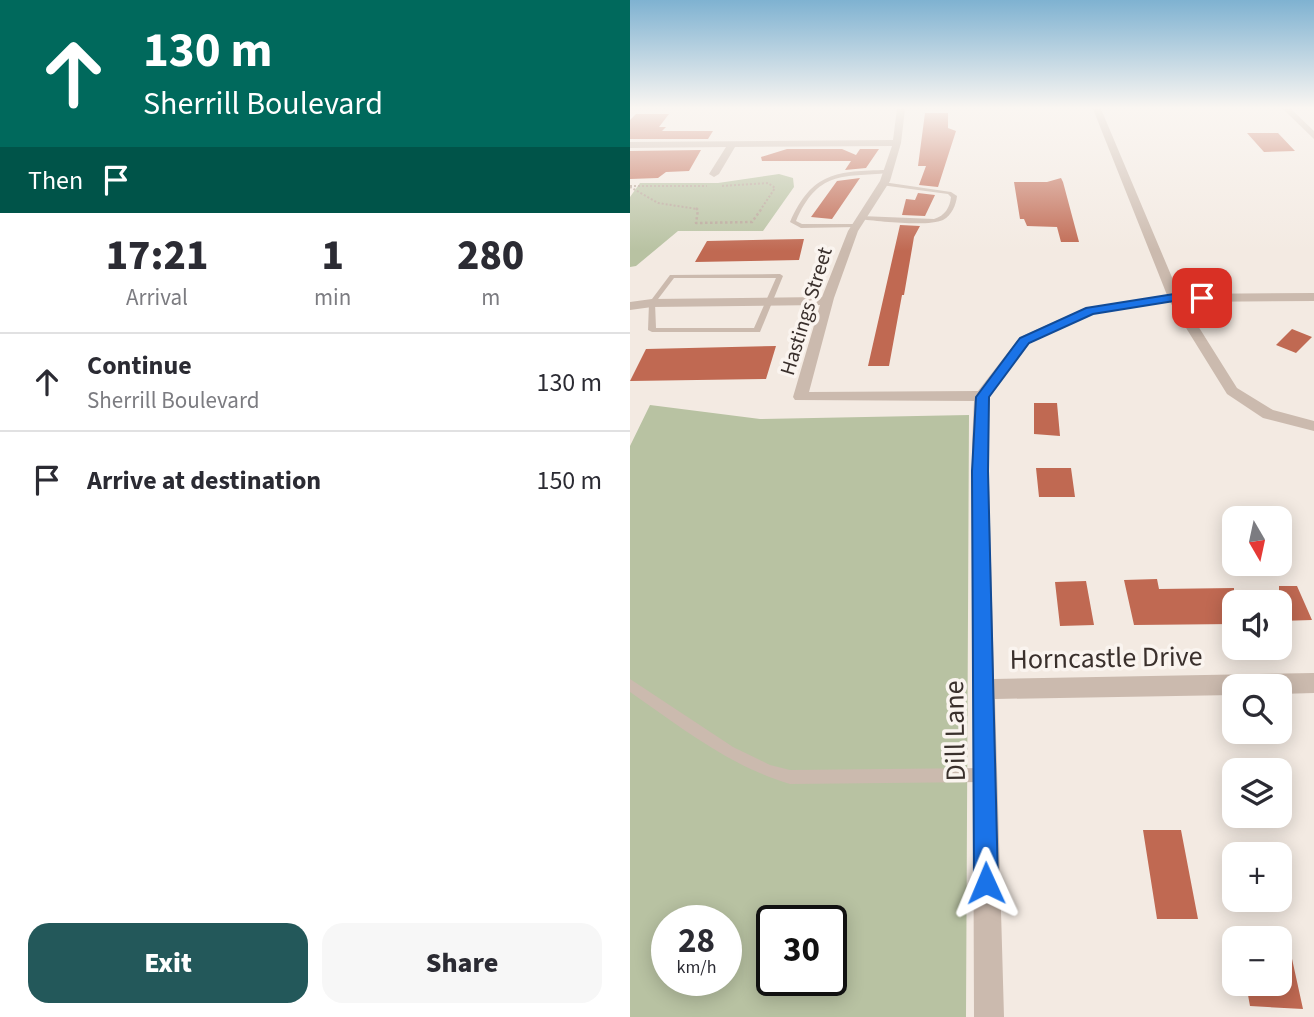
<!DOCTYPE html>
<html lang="en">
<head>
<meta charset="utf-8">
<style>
	:root { --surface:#fff; --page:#f7f7f7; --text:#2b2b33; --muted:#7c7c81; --line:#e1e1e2; --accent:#23585a }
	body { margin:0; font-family:"Source Sans 3",sans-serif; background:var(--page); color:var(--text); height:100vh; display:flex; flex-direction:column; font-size:26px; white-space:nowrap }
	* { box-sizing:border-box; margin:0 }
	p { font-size:23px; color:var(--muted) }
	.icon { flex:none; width:38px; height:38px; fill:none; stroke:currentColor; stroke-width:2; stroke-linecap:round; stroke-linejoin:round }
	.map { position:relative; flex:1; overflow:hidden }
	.details { display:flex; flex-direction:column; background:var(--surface); width:630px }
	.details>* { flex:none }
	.hud { background:#00695c; color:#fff; overflow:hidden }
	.needle { width:46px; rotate:171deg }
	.buttons { position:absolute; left:592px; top:506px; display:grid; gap:14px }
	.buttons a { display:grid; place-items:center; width:70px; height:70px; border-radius:14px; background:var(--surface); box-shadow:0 4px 18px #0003; font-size:35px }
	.speed { position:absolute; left:21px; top:905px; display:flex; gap:14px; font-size:35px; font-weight:700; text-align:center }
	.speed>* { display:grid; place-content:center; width:91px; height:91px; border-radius:50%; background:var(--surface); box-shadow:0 4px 18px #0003; line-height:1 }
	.speed small { font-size:18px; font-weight:400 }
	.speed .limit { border:4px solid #111; border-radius:10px; background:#fff; color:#111 }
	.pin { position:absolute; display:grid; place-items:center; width:60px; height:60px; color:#fff; margin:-30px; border-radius:14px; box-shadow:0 4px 10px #0006 }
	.me { position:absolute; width:77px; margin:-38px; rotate:359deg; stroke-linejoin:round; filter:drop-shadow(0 0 5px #0008) }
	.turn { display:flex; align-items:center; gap:24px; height:147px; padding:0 28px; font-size:32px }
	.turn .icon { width:91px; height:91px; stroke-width:2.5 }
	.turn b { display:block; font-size:49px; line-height:60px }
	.then { display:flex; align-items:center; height:66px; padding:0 28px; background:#0003; gap:14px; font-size:26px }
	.eta { display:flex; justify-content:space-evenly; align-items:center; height:119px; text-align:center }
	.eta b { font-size:42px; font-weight:800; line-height:49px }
	.cta { display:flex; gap:14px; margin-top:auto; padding:14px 28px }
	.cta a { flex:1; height:80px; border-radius:21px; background:var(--accent); color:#fff; font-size:28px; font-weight:800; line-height:80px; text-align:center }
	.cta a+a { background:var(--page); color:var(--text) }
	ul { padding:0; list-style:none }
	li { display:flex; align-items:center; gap:21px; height:98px; padding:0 28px; border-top:2px solid var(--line) }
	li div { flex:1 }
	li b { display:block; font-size:26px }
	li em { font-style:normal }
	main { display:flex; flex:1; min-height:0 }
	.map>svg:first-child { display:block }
</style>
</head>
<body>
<main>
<section class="details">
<div class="hud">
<div class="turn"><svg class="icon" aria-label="ahead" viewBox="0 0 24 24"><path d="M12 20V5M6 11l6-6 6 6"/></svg><div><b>130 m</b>Sherrill Boulevard</div></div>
<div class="then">Then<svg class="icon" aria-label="arrive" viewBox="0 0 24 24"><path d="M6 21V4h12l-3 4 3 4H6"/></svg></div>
</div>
<div class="eta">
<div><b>17:21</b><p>Arrival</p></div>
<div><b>1</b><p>min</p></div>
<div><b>280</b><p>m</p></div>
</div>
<ul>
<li><svg class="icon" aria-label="ahead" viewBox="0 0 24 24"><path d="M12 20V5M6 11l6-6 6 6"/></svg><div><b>Continue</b><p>Sherrill Boulevard</p></div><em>130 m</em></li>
<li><svg class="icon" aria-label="arrive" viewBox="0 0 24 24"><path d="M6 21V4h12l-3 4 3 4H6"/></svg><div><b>Arrive at destination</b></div><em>150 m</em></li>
</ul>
<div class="cta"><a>Exit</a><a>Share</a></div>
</section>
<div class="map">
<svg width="684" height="1017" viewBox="0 0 684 1017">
	<rect width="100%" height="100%" fill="#f3eae2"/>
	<path fill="#b8c2a2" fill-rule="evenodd" d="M 149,174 L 163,178 L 164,187 L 133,231 L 48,231 L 6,266 L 0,267 L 0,197 L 10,183 L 88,183 Z
		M 20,405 L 130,419 L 339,415 L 336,1017 L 0,1017 L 0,446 ZM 37,920 L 96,920 L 96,980 L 37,980 ZM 142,920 L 201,920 L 201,980 L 142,980 Z"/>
	<path fill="#c06952" d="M 295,113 L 318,113 L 318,128 L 326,131 L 308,187 L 289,185 L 296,166 L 288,166 Z
		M 6,114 L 39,114 L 29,127 L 36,127 L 32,131 L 83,131 L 78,139 L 0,139 L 0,120 Z
		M 617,133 L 648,133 L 665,151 L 634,152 Z
		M 157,149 L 212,149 L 226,155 L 230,149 L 249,149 L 236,168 L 215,170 L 221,161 L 132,161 L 131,157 Z
		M 71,150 L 59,171 L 36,172 L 28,178 L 0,179 L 0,151 Z
		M 230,178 L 202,219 L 181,217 L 207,181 Z
		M 431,178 L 433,182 L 449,242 L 431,242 L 427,227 L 397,226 L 394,219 L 390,219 L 384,182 L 417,182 Z
		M 288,193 L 305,195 L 295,216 L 272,215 L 276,199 L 285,200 Z
		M 270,225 L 290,226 L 284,237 L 274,295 L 272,295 L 259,366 L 238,366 Z
		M 174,239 L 169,260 L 65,262 L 77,241 Z
		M 662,329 L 682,337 L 666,353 L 646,345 Z
		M 146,346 L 136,379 L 0,381 L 16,349 Z
		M 404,403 L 427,403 L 430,436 L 404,434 Z
		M 406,468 L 441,468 L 445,497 L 409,497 Z
		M 527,579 L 529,589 L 604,588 L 604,624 L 504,625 L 494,580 Z
		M 456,581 L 464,625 L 430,626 L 425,582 Z
		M 649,586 L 667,586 L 682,620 L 649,621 Z
		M 513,830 L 551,830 L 568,919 L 527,919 Z
		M 657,936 L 673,1009 L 620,1006 L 616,984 L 649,984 L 649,937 Z"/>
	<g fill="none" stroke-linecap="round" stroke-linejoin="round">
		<path stroke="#b7a498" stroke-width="2" stroke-dasharray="2 2" stroke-linecap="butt" d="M 0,186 L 77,186
			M 92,186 L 138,183 L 145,188 L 131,209
			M 0,187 L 28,203 L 67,209"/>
		<path stroke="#b7a498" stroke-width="2.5" stroke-dasharray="2.5 2.5" stroke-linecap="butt" d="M 66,208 L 68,210 L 66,223 L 122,222 L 132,208"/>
		<path fill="#cbbaae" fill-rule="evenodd" d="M 257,170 L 260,172 L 259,173 C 211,177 188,171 166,221 L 172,224 L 225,224 L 228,226 L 227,227 L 171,228 L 160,222 C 182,172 207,171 257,170 Z
			M 253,182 L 321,192 L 327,196 C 326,205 322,215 313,220 C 298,227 247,221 229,219 L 228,218 L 231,216 L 304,219 C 315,216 320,207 321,197 L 318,194 L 251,185 L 250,184 Z
			M 150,274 L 153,276 L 130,332 L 22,332 L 18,330 L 19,303 L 40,275 ZM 44,278 L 146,278 L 124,328 L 26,328 L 25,303 Z
			M 0,679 L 103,747 L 140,765 L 160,770 L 354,768 L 359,770 L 361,775 L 359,780 L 354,782 L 160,784 C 99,766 51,727 0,692 Z"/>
		<path fill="#cbbaae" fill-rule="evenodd" d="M 267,109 L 275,109 L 271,143 L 260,181 L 228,231 L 204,298 L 179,392 L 348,391 L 390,337 L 455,308 L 537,295 L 463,109 L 471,109 L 549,294 L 684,293 L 684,301 L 553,302 L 607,388 L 643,410 L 684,421 L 684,431 L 633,418 L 597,394 L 540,302 L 463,314 L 400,343 L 359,396 L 358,444 L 364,679 L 684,673 L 684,693 L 649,694 L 649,686 L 604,686 L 604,695 L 365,699 L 374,1017 L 344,1017 L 342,444 L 344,401 L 165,400 L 163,397 L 190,305 L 22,307 L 0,310 L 0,302 L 22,299 L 192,297 L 218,231 L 250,181 L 262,146 L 105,147 L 89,174 L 84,177 L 79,174 L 96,147 L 0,148 L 0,142 L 263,140 Z
			M 653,109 L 661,109 L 684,131 L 684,139 Z"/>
	</g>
	<linearGradient id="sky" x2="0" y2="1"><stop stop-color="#7fb2d1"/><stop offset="0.43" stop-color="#faf6f2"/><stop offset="1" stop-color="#faf6f2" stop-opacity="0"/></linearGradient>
	<rect width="684" height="251" fill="url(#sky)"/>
	<path fill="#1a73e8" stroke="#114b97" stroke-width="2" d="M 544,294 L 572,294 L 578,298 L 572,301 L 544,301 L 463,314 L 399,343 L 359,397 L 358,471 L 368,883 L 365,891 L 356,895 L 348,891 L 344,883 L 342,471 L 346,397 L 390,338 L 456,308 Z"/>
	<g text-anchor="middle" stroke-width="7" stroke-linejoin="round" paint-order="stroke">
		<g font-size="21" fill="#3a302c" stroke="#faf4ef">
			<text transform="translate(176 311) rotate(-73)" y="7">Hastings Street</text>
		</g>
		<g font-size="28" fill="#3a302c" stroke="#faf4ef">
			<text transform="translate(476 657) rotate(-1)" y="10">Horncastle Drive</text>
			<text transform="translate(324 731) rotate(-91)" y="10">Dill Lane</text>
		</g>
	</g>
</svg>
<div class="buttons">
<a><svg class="needle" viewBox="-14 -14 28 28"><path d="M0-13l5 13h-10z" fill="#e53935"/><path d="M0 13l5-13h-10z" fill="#7c7c81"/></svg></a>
<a><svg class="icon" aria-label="sound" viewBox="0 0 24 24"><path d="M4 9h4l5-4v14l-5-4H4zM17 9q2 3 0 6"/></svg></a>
<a><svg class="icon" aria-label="search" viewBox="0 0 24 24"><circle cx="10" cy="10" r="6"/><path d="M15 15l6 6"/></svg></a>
<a><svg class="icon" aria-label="layers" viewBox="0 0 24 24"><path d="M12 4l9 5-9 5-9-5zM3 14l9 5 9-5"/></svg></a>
<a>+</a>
<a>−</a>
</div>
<div class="speed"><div>28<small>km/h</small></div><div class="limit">30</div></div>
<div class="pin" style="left:572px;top:298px;background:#d93025"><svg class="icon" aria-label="arrive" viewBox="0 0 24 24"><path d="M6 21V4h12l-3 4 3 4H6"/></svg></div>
<svg class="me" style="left:356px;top:883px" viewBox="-20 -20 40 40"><path d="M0-17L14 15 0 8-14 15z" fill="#1a73e8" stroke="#fff" stroke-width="4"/></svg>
</div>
</main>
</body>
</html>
